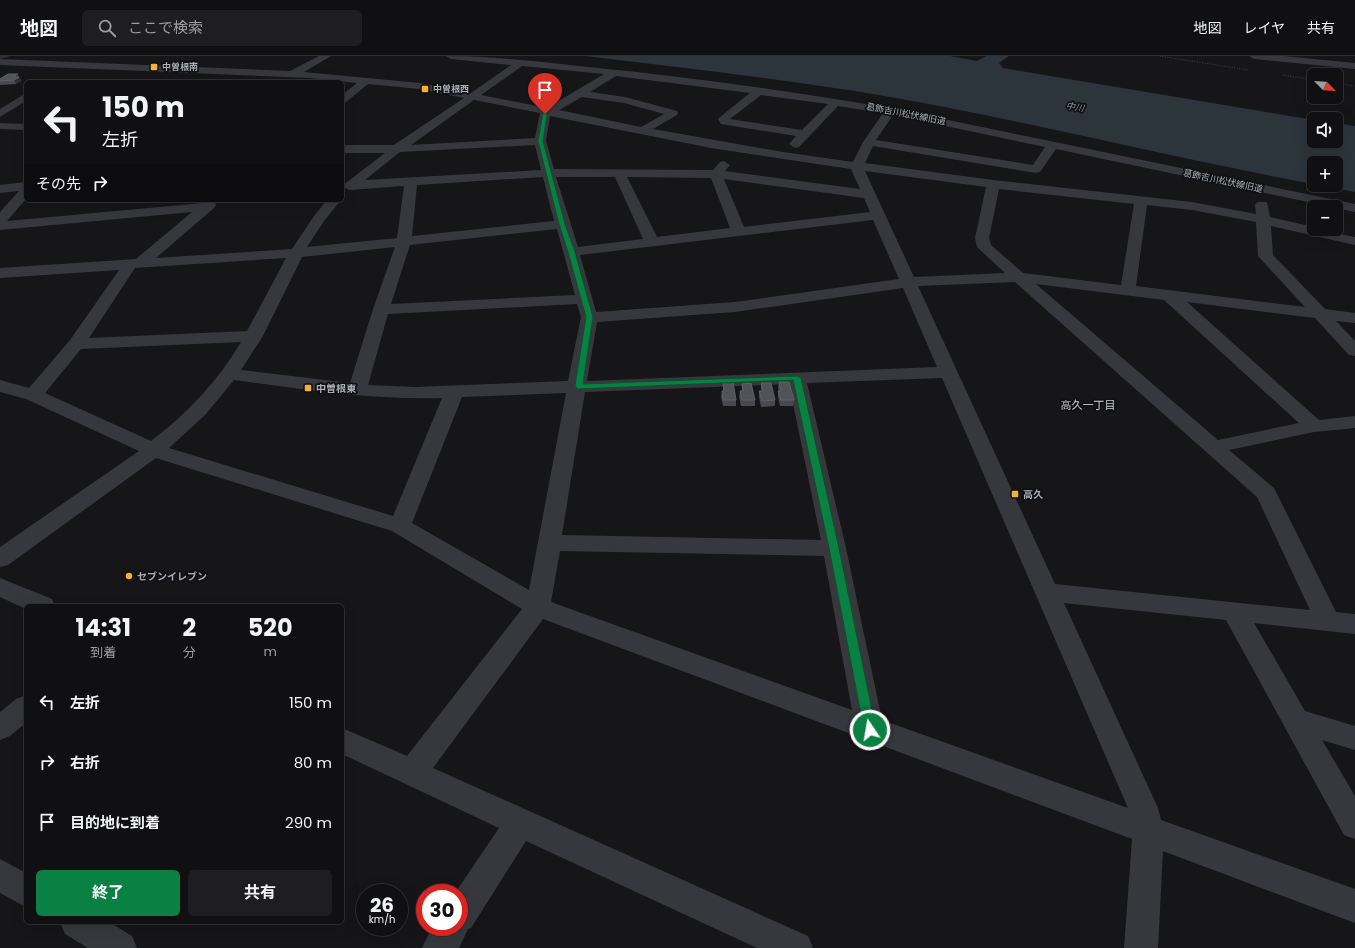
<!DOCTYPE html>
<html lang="ja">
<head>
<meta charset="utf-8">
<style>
	:root { --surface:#101012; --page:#1e1e20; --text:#f1f3f6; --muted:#9c9d9f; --line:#303032; --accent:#0b8043 }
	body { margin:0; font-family:Poppins,"Noto Sans JP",sans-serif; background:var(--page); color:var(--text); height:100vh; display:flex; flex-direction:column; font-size:15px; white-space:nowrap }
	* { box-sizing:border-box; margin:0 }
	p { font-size:13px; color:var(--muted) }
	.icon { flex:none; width:22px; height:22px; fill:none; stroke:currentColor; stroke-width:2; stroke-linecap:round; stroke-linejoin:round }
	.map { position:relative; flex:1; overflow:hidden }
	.side { position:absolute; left:24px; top:548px; width:320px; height:320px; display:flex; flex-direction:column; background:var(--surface); border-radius:6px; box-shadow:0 4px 16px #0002,0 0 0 1px var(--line) }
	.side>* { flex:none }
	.top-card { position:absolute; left:24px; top:24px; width:320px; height:122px; border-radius:6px; box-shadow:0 4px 16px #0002,0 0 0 1px var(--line); background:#101012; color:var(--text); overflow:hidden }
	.needle { width:26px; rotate:114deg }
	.controls { position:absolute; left:1307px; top:12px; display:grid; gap:8px }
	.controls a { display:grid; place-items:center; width:36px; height:36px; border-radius:6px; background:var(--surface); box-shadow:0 4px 16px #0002,0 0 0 1px var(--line); font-size:20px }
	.speed { position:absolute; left:356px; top:828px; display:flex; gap:8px; font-size:20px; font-weight:700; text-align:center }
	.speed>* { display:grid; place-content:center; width:52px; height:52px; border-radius:50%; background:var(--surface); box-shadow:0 4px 16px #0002,0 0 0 1px var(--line); line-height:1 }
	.speed small { font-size:10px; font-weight:400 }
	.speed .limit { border:6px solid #d22; background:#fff; color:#111 }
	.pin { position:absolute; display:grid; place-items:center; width:34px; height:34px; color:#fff; margin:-41px -17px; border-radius:50% 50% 50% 0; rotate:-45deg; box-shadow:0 0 4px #0007 }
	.pin .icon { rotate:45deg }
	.me { position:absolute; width:44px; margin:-22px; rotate:348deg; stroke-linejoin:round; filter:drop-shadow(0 0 3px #0008) }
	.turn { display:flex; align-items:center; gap:14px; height:84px; padding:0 12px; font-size:18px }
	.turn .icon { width:52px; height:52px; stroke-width:2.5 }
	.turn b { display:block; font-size:28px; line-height:34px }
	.then { display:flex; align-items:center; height:38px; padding:0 12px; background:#0003; gap:8px; font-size:15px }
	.eta { display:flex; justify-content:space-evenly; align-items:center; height:68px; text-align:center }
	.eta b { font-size:24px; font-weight:700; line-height:28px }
	.primary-button { display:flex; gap:8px; margin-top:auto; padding:8px 12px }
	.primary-button a { flex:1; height:46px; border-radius:6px; background:var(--accent); color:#fff; font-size:16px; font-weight:700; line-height:46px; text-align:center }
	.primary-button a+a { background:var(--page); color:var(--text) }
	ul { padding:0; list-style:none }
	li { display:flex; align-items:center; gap:12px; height:60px; padding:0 12px }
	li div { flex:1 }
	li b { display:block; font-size:15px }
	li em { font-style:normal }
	header { display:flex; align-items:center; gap:24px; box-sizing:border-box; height:56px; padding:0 20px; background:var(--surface); border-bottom:1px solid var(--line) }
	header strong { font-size:19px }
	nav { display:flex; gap:22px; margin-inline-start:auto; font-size:14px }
	.search { width:280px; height:36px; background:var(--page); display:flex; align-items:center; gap:10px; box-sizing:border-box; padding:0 14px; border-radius:6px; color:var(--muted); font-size:15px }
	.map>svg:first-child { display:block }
</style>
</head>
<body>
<header>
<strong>地図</strong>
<div class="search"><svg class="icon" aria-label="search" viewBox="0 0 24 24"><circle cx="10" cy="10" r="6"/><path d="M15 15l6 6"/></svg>ここで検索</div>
<nav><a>地図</a><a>レイヤ</a><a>共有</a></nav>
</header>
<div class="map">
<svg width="1355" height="892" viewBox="0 0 1355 892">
	<rect width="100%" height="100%" fill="#161618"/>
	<path fill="#2c353c" d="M 586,0 L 950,0 L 977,5 L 986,0 L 1009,0 L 999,7 L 1003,12 L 1314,64 L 1314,85 L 1336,85 L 1336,67 L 1355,70 L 1355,136 L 1319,129 L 1336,129 L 1336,107 L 1314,107 L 1314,128 C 1161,100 1009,60 855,35 C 766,21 676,11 586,0 Z"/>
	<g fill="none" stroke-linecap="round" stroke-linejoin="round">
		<path stroke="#3d3f44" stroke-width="1" stroke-dasharray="1 1.5" stroke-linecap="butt" d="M 1160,0 L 1248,14
			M 1283,19 L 1314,24
			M 1336,27 L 1355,30"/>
		<path fill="#37383d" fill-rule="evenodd" d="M 319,0 L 331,0 L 304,16 L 420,27 L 471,37 L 511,9 L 451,3 L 446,0 C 494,0 540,6 588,11 C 689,21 790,35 890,52 L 1355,148 L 1355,156 L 1056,93 L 1040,116 L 1036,117 L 873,90 L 865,107 L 993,124 L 1192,146 L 1256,158 L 1255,149 L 1257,146 L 1267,146 L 1270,161 L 1314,171 L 1314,173 L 1355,181 L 1355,189 L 1271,170 L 1273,199 L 1325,253 L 1355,257 L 1355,267 L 1336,265 L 1355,285 L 1355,300 L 1349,299 L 1315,262 L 1187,246 L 1319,364 L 1355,360 L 1355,372 L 1314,376 L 1229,394 L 1274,432 L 1336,556 L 1355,558 L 1355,578 L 1254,567 L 1305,655 L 1355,670 L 1355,694 L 1322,684 L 1355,740 L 1355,783 L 1344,779 L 1226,564 L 1064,547 L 1158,752 L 1161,764 L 1355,833 L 1355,867 L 1163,795 L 1158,892 L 1124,892 L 1132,783 L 543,563 L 433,712 L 808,880 L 813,892 L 757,892 L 526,785 L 471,872 L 468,873 L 459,892 L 422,892 L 432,871 L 459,871 L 459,837 L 455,837 L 499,772 L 342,698 L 342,672 L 407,700 L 522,553 L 392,475 L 156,402 L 8,509 L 0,511 L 0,491 L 139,395 L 26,343 L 0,336 L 0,324 L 29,332 L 70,284 L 119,214 L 0,222 L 0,212 L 136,203 L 192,156 L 0,174 L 0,156 L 19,135 L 0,137 L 0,129 L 26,126 L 26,143 L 7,165 L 203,147 L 209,145 L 214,146 L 216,149 L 214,152 L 156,202 L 292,193 L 314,160 L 327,144 L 341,144 L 324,165 L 307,191 L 397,182 L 404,130 L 349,134 L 342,130 L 385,97 L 342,97 L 342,89 L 394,89 L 464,42 L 420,33 L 368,28 L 346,46 L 342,47 L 342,39 L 357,27 L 310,22 L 0,9 L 0,3 L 290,15 ZM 522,10 L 604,18 L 547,52 L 481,39 ZM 616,20 L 750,37 L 720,61 L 718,63 L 721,68 L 796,80 L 789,88 L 795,92 L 799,91 L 838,50 L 883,57 L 863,86 L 853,106 L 783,96 L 653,73 L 677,59 L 678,57 L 677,55 L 625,41 L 590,36 ZM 761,39 L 828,48 L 802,74 L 730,63 ZM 582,41 L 624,47 L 664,58 L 641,71 L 559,54 ZM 474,44 L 540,57 L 535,82 L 411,89 ZM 893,59 L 1045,91 L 1033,109 L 876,84 ZM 550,60 L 711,92 L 851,113 L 860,133 L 725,115 L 730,109 L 724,105 L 720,106 L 713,114 L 554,113 L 546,85 ZM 535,89 L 541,114 L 365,124 L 400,96 ZM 865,115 L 986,131 L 975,182 L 977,191 L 1005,217 L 914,221 ZM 543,121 L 554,165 L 412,180 L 417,129 ZM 556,121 L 615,121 L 643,183 L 578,191 ZM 627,121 L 711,122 L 730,172 L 657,181 ZM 724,123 L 864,142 L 870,156 L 744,171 ZM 999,133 L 1134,148 L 1121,229 L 1023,217 L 991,189 L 989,182 ZM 1147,149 L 1192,154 L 1256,166 L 1258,200 L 1305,251 L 1136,230 ZM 873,164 L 899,223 L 735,246 L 596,256 L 580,199 ZM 557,173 L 575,239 L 391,248 L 410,189 ZM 395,191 L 373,253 L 350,327 L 241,314 L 263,280 L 302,201 ZM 286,202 L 247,275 L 89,282 L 135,212 ZM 1015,226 L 1257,441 L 1310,554 L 1055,528 L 918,230 ZM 1036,228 L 1164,244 L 1299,367 L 1218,384 ZM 903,232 L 937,311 L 587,325 L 597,266 L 735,256 ZM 577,248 L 581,261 L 568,325 L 415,331 L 368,329 L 388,258 ZM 241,286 C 218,325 187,358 151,385 L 45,337 L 81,293 ZM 942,322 L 1128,752 L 882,664 L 846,492 L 807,327 ZM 234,324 C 303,333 372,344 442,342 L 393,460 L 169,392 L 206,358 ZM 789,328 L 821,484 L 562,479 L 585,336 ZM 566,337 L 529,534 L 412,467 L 462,341 ZM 560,495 L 824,500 L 852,654 L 551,546 Z
			M 1249,0 L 1283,0 L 1355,7 L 1355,13 L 1254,3 Z
			M 26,37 L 26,45 L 0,61 L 0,53 Z
			M 0,67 L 26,68 L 26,74 L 0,73 Z
			M 0,522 L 52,543 L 55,550 L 26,550 L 26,553 L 0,541 Z
			M 26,639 L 26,667 L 10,680 L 0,684 L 0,656 L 16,643 Z
			M 0,803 L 26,817 L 26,851 L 0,837 Z
			M 60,866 L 109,866 L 132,880 L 137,892 L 88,892 L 65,878 Z"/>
	</g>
	<path fill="#47494d" d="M 20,22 L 21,25 L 16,28 L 0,29 L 0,23 Z
		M 723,326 L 736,344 L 736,350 L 723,350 L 721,341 L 722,335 L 723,335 Z
		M 779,326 L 794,344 L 793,350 L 780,350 L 778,341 L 778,335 L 779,335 L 778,332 Z
		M 761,327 L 775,344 L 775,350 L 761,351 L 759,341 L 759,335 L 761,335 Z
		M 742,328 L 755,344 L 755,350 L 741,350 L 739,341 L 740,335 L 742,335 Z"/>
	<path fill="#2f3033" d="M 0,0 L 11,0 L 0,3 Z
		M 18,18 L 21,25 L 16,28 L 13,21 Z"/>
	<path fill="#525359" stroke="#5f6168" d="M 8,18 L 18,18 L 13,21 L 19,21 L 14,24 L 0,25 L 0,23 Z
		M 723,326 L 733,326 L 736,344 L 723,344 L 722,335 L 724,335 Z
		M 779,326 L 789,326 L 794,344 L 781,344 L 778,335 L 781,335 Z
		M 751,327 L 755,344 L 742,344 L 740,335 L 743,335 L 742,328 Z
		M 761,327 L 771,327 L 775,344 L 762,345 L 759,335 L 763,335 Z"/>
	<path fill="#0b8043" stroke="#07532c" d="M 543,57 L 547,58 L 543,85 L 565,168 L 575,196 L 593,261 L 583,328 L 797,320 L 801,322 L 839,492 L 876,674 L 874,677 L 870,678 L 866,677 L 864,674 L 829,492 L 793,324 L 578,333 L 575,330 L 586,261 L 568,196 L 559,168 L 538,85 Z"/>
	<g fill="#f2b134" stroke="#111113" stroke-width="1.5">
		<rect x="150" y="7" width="8" height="8" rx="2"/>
		<rect x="421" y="29" width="8" height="8" rx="2"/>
		<rect x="304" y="328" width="8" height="8" rx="2"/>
		<rect x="1011" y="434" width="8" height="8" rx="2"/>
		<circle cx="129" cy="520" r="4"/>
	</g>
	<g text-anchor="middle" stroke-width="3.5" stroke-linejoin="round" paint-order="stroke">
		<g font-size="9" font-weight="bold" fill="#a8adb8" stroke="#111113" text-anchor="start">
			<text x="162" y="14">中曽根南</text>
			<text x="433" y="36">中曽根西</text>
		</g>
		<g font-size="9" font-style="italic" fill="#7f9bb3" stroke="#111113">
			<text transform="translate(1075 51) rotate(10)" y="3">中川</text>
		</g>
		<g font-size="9" fill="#a8adb8" stroke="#111113">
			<text transform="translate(906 58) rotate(11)" y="3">葛飾吉川松伏線旧道</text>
			<text transform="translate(1223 125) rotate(12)" y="3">葛飾吉川松伏線旧道</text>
		</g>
		<g font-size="10" font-weight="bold" fill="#a8adb8" stroke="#111113" text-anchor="start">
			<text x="316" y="336">中曽根東</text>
			<text x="1023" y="442">高久</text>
			<text x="137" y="524">セブンイレブン</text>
		</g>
		<g font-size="11" fill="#c9ccd4" stroke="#111113">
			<text x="1088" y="353">高久一丁目</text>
		</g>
	</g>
</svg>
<div class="controls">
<a><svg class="needle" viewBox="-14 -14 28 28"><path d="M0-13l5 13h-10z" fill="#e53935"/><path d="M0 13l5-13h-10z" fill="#9c9d9f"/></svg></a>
<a><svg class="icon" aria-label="sound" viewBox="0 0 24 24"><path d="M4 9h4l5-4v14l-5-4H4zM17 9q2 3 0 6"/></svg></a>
<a>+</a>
<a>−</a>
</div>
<div class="speed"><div>26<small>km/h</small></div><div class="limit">30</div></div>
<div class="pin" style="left:545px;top:58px;background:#d93025"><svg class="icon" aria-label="arrive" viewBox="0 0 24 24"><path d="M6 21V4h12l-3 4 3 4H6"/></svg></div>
<svg class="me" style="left:870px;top:674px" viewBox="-20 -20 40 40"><circle r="17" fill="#0b8043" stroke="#fff" stroke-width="3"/><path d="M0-11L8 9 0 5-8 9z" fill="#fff"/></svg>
<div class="top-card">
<div class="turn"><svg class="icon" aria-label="left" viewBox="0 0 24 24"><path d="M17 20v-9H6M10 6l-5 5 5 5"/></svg><div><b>150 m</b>左折</div></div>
<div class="then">その先<svg class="icon" aria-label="right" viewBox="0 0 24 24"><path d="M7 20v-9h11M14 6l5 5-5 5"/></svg></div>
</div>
<section class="side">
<div class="eta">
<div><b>14:31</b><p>到着</p></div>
<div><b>2</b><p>分</p></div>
<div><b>520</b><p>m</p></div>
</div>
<ul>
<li><svg class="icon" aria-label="left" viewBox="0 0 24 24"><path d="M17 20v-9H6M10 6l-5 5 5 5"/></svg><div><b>左折</b></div><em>150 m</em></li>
<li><svg class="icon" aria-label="right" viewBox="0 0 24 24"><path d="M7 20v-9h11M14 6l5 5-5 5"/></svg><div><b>右折</b></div><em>80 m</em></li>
<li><svg class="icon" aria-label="arrive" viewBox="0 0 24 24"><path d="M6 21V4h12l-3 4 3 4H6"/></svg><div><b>目的地に到着</b></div><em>290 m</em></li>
</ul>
<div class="primary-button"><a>終了</a><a>共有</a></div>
</section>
</div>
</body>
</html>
